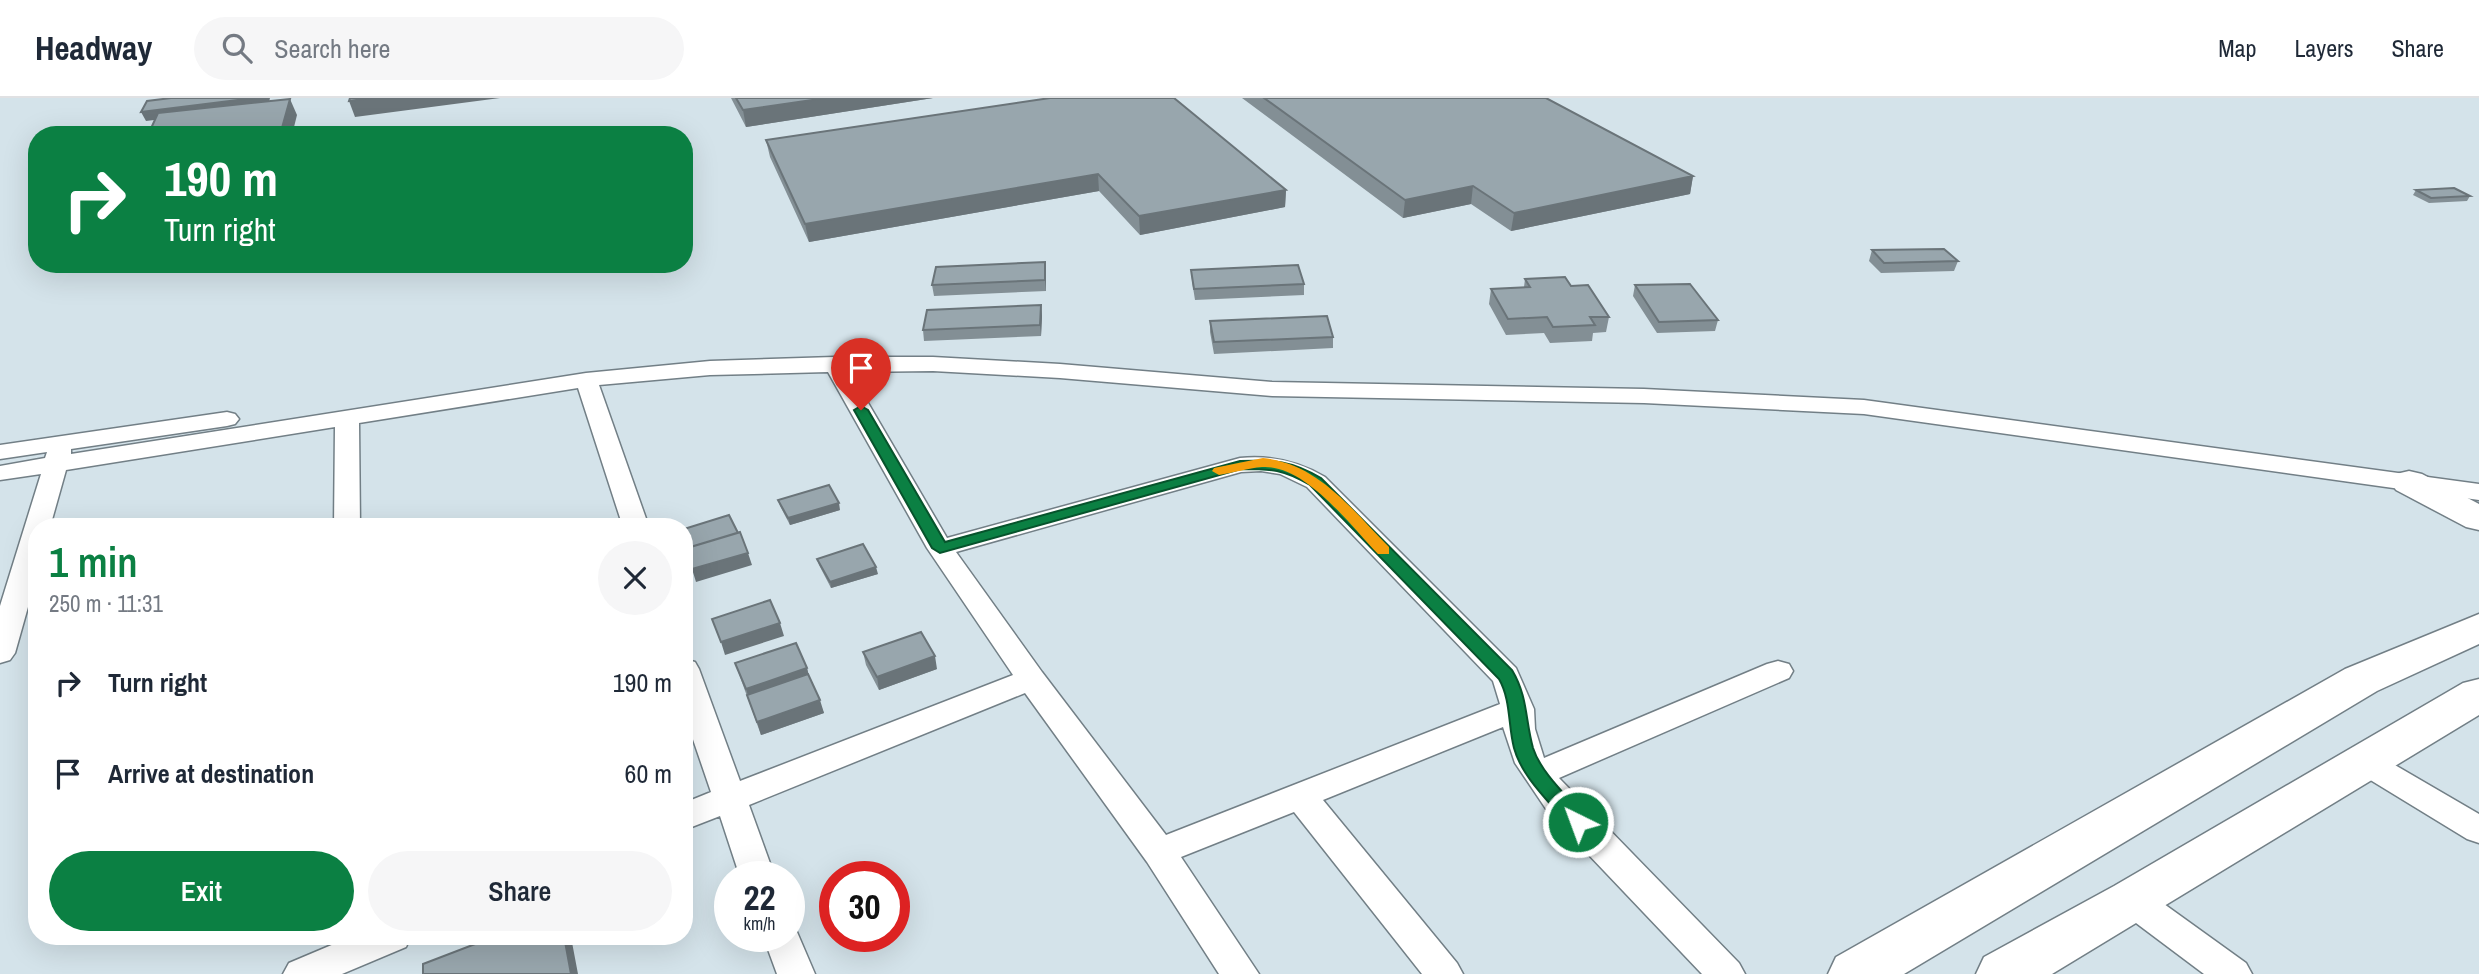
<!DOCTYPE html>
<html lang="en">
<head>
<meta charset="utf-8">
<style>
	:root { --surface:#fff; --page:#f6f6f7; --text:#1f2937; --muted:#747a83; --line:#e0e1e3; --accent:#0b8043 }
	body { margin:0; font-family:"Archivo Narrow",sans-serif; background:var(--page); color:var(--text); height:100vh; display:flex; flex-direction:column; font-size:26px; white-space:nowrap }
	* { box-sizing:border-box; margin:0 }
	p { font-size:23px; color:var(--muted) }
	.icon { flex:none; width:38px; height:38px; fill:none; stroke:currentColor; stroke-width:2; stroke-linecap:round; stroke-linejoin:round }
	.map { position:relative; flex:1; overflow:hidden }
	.details { position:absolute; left:28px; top:420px; width:665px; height:427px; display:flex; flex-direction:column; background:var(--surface); border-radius:28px; box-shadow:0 7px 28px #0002 }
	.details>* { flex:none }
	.top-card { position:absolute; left:28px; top:28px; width:665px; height:147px; border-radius:28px; box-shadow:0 7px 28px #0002; background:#0b8043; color:#fff; overflow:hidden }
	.speed { position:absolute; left:714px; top:763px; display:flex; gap:14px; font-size:35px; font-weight:700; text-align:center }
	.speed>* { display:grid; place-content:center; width:91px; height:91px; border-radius:50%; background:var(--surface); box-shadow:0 7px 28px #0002; line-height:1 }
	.speed small { font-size:18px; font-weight:400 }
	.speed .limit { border:10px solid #d22; background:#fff; color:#111 }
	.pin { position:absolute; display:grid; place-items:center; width:60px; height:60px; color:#fff; margin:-72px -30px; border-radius:50% 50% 50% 0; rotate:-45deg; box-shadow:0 0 7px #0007 }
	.pin .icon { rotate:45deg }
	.me { position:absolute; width:77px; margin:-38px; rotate:318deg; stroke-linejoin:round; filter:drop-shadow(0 0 5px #0008) }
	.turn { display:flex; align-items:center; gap:24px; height:147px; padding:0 21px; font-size:32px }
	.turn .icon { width:91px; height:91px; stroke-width:2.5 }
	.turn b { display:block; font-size:49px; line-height:60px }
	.round { display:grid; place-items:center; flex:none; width:74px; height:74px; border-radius:37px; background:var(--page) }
	.overview { display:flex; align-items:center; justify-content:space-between; height:119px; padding:0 21px }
	h1 { font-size:42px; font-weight:600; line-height:52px; color:var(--accent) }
	.primary-button { display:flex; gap:14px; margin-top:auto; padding:14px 21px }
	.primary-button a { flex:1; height:80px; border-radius:42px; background:var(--accent); color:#fff; font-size:28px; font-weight:600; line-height:80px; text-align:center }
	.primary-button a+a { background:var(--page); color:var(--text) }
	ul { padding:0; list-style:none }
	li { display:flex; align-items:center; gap:21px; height:91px; padding:0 21px }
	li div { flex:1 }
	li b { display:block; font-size:26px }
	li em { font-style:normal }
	header { display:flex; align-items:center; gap:42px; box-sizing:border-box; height:98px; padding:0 35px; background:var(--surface); border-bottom:2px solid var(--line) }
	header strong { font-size:33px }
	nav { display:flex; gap:38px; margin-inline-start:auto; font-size:24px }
	.search { width:490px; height:63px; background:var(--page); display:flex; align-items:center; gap:18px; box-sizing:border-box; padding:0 24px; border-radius:38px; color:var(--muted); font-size:26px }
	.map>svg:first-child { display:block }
</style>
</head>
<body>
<header>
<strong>Headway</strong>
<div class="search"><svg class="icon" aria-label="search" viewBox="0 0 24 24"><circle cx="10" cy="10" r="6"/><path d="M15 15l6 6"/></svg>Search here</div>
<nav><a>Map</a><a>Layers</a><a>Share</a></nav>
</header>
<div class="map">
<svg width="2479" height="876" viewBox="0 0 2479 876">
	<rect width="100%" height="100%" fill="#d4e3ea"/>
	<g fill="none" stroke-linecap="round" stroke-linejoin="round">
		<g stroke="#727f86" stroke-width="3">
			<path id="street" d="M 834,259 L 933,259 L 1060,266 L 1272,284 L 1644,291 L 1864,302 L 2479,386 L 2479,402 L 1864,316 L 1644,305 L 1272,298 L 1060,280 L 933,273 L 850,274 L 947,440 L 1240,360 C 1271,357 1298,363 1325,379 L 1516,570 L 1534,611 L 1535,631 L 1544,660 L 1767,566 L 1778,563 L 1789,566 L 1793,573 L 1789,580 L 1559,680 L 1739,865 L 1745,876 L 1702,876 L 1548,714 L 1515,665 L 1503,629 L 1323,702 L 1457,865 L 1463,876 L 1422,876 L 1294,714 L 1181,759 L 1259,876 L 1219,876 L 1147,764 L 1025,595 L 749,707 L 775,779 L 740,779 L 720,718 L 684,732 L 684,705 L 711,694 L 684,615 L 684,561 L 695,564 L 699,571 L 740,683 L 1013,577 L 927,450 L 828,274 L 710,277 L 599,287 L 649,429 L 623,429 L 578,290 L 359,325 L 360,429 L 334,429 L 335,329 L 66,372 L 50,429 L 37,429 L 37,477 L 15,555 L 10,562 L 0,565 L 0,508 L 41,376 L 0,382 L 0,368 L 45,360 L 47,354 L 0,361 L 0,347 L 227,314 L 235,316 L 239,321 L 235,326 L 227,328 L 71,351 L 71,356 L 586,275 L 710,263 ZM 1261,373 L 1280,376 L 1307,389 L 1493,583 L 1500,606 L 1166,737 L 1042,574 L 956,454 L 1241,374 Z
				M 2365,652 L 2376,656 L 2479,716 L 2479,745 L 2467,741 L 2354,672 L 2349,664 L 2354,656 Z
				M 2133,788 L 2146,793 L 2246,865 L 2252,876 L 2204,876 L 2120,813 L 2115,803 L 2120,793 Z
				M 789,825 L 794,827 L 815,876 L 777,876 L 763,838 L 789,838 Z
				M 353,838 L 411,838 L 406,849 L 342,876 L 283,876 L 289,865 Z"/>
		</g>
		<g stroke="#727f86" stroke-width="3">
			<path id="primary" d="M 2409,373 L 2422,376 L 2479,406 L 2479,432 L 2466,429 L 2396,392 L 2391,384 L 2396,376 Z
				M 2479,516 L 2479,546 L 2377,593 L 1904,876 L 1828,876 L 1836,859 L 2345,571 Z
				M 2479,581 L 2479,617 L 2052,876 L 1976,876 L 1984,859 L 2114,788 L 2463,585 Z"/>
		</g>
		<use href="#street" fill="#fff" fill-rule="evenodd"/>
		<use href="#primary" fill="#fff" fill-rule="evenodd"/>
	</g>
	<path fill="#838f95" d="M 731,0 L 933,0 L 746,29 Z
		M 1242,0 L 1546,0 L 1693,78 L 1690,96 L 1511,133 L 1471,106 L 1403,120 Z
		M 766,42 L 1286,92 L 1285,109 L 1140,137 L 1099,93 L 809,144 L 770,59 Z
		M 2416,92 L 2470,98 L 2467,103 L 2429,105 L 2413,97 Z
		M 1872,152 L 1958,163 L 1954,173 L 1881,175 L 1869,163 Z
		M 1191,172 L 1304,186 L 1304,197 L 1195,202 L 1192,183 Z
		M 1046,175 L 1046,193 L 934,198 L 932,187 Z
		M 1525,181 L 1571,188 L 1609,219 L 1606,234 L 1593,235 L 1592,243 L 1550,245 L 1544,235 L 1506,237 L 1489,206 L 1491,191 L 1524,189 Z
		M 1635,187 L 1718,222 L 1715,233 L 1657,235 L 1633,198 Z
		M 1041,207 L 1042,218 L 1041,238 L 924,243 L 923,232 Z
		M 1210,223 L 1333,239 L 1333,250 L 1214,256 L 1210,234 Z
		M 778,402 L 840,412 L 790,427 L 780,408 Z
		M 817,461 L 878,476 L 831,490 L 819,467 Z
		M 863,554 L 937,571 L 879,592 L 866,567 Z
		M 735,565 L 807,570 L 809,579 L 824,615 L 761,637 Z"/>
	<path fill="#6a7479" d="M 254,0 L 270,0 L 268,8 L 146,23 L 141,14 Z
		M 371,0 L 500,0 L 355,19 L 349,3 Z
		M 826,0 L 933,0 L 746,29 L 743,12 Z
		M 290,1 L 297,17 L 292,37 L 280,37 Z
		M 1098,76 L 1099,93 L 809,144 L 805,126 Z
		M 1693,78 L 1690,96 L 1511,133 L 1514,115 Z
		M 1473,88 L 1471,106 L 1403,120 L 1405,102 Z
		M 1286,92 L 1285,109 L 1140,137 L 1139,118 Z
		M 1045,164 L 1046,175 L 1046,193 L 1045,182 Z
		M 1041,207 L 1042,218 L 1041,238 L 1040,227 Z
		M 839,405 L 840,412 L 790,427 L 788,420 Z
		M 748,455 L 752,467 L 696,484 L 692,471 Z
		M 876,469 L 878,476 L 831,490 L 830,484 Z
		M 780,525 L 784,538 L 725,557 L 721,544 Z
		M 935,558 L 937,571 L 879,592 L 877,579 Z
		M 807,570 L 810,583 L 750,604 L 746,591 Z
		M 820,602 L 824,615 L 761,637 L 757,624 Z
		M 564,838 L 571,839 L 578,876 L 571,876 Z"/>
	<path fill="#98a6ad" stroke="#6a7479" stroke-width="2" d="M 171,0 L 254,0 L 141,14 L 147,3 Z
		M 350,0 L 371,0 L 349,3 Z
		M 736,0 L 826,0 L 743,12 Z
		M 1050,0 L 1174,0 L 1286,92 L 1139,118 L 1098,76 L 805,126 L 766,42 Z
		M 1264,0 L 1546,0 L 1693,78 L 1514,115 L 1473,88 L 1405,102 Z
		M 290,1 L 280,37 L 148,37 L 158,15 Z
		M 2454,90 L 2470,98 L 2431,100 L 2416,92 Z
		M 1944,151 L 1958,163 L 1884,165 L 1872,152 Z
		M 1045,164 L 1045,182 L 932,187 L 936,169 Z
		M 1298,167 L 1304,186 L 1194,191 L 1191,172 Z
		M 1565,179 L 1571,188 L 1588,187 L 1609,219 L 1590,219 L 1595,227 L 1553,229 L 1547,219 L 1508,221 L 1491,191 L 1530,189 L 1525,181 Z
		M 1690,186 L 1718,222 L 1659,224 L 1635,187 Z
		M 1041,207 L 1040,227 L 923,232 L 927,212 Z
		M 1327,218 L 1333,239 L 1214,244 L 1210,223 Z
		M 829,387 L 839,405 L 788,420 L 778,402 Z
		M 729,417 L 738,435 L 684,451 L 684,452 L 684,431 Z
		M 740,434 L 748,455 L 692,471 L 684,451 Z
		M 863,446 L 876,469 L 830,484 L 817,461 Z
		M 770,502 L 780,525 L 721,544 L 712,521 Z
		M 921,534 L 935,558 L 877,579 L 863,554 Z
		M 796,545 L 807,570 L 746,591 L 735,565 Z
		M 808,576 L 820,602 L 757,624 L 747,597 Z
		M 496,838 L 564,838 L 571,876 L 423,876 L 423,866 Z"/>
	<path fill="#0b8043" stroke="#07532c" stroke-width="2" d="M 861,308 L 868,312 L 945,444 L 1240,363 C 1275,362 1290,362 1321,380 L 1512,572 C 1528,599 1525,621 1533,650 C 1541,675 1568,699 1585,719 L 1588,724 L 1585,730 L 1571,730 C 1552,706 1522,680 1514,650 C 1508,627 1511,602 1499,581 L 1310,387 C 1283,371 1272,371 1241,371 L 940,455 L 932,450 L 854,312 Z"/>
	<path fill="#f59e0b" d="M 1263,360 C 1319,366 1351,411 1389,449 L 1389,456 L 1378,456 C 1350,427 1305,366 1262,369 C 1248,370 1233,375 1219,377 L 1212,373 L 1214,370 Z"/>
</svg>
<div class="speed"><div>22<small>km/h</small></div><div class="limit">30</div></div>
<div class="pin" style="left:861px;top:312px;background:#d93025"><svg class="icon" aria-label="arrive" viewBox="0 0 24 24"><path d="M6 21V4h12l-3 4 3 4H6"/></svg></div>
<svg class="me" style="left:1578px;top:724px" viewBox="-20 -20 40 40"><circle r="17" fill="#0b8043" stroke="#fff" stroke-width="3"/><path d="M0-11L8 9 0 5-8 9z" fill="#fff"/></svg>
<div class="top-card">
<div class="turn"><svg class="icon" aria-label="right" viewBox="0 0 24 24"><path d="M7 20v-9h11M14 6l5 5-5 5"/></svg><div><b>190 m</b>Turn right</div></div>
</div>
<section class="details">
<div class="overview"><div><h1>1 min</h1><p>250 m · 11:31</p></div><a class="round"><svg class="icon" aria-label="close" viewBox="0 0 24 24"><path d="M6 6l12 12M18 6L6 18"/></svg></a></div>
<ul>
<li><svg class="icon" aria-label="right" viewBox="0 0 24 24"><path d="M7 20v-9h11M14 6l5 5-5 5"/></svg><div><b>Turn right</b></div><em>190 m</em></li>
<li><svg class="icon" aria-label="arrive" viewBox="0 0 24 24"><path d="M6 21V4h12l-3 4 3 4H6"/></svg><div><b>Arrive at destination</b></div><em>60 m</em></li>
</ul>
<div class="primary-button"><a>Exit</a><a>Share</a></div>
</section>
</div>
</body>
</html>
